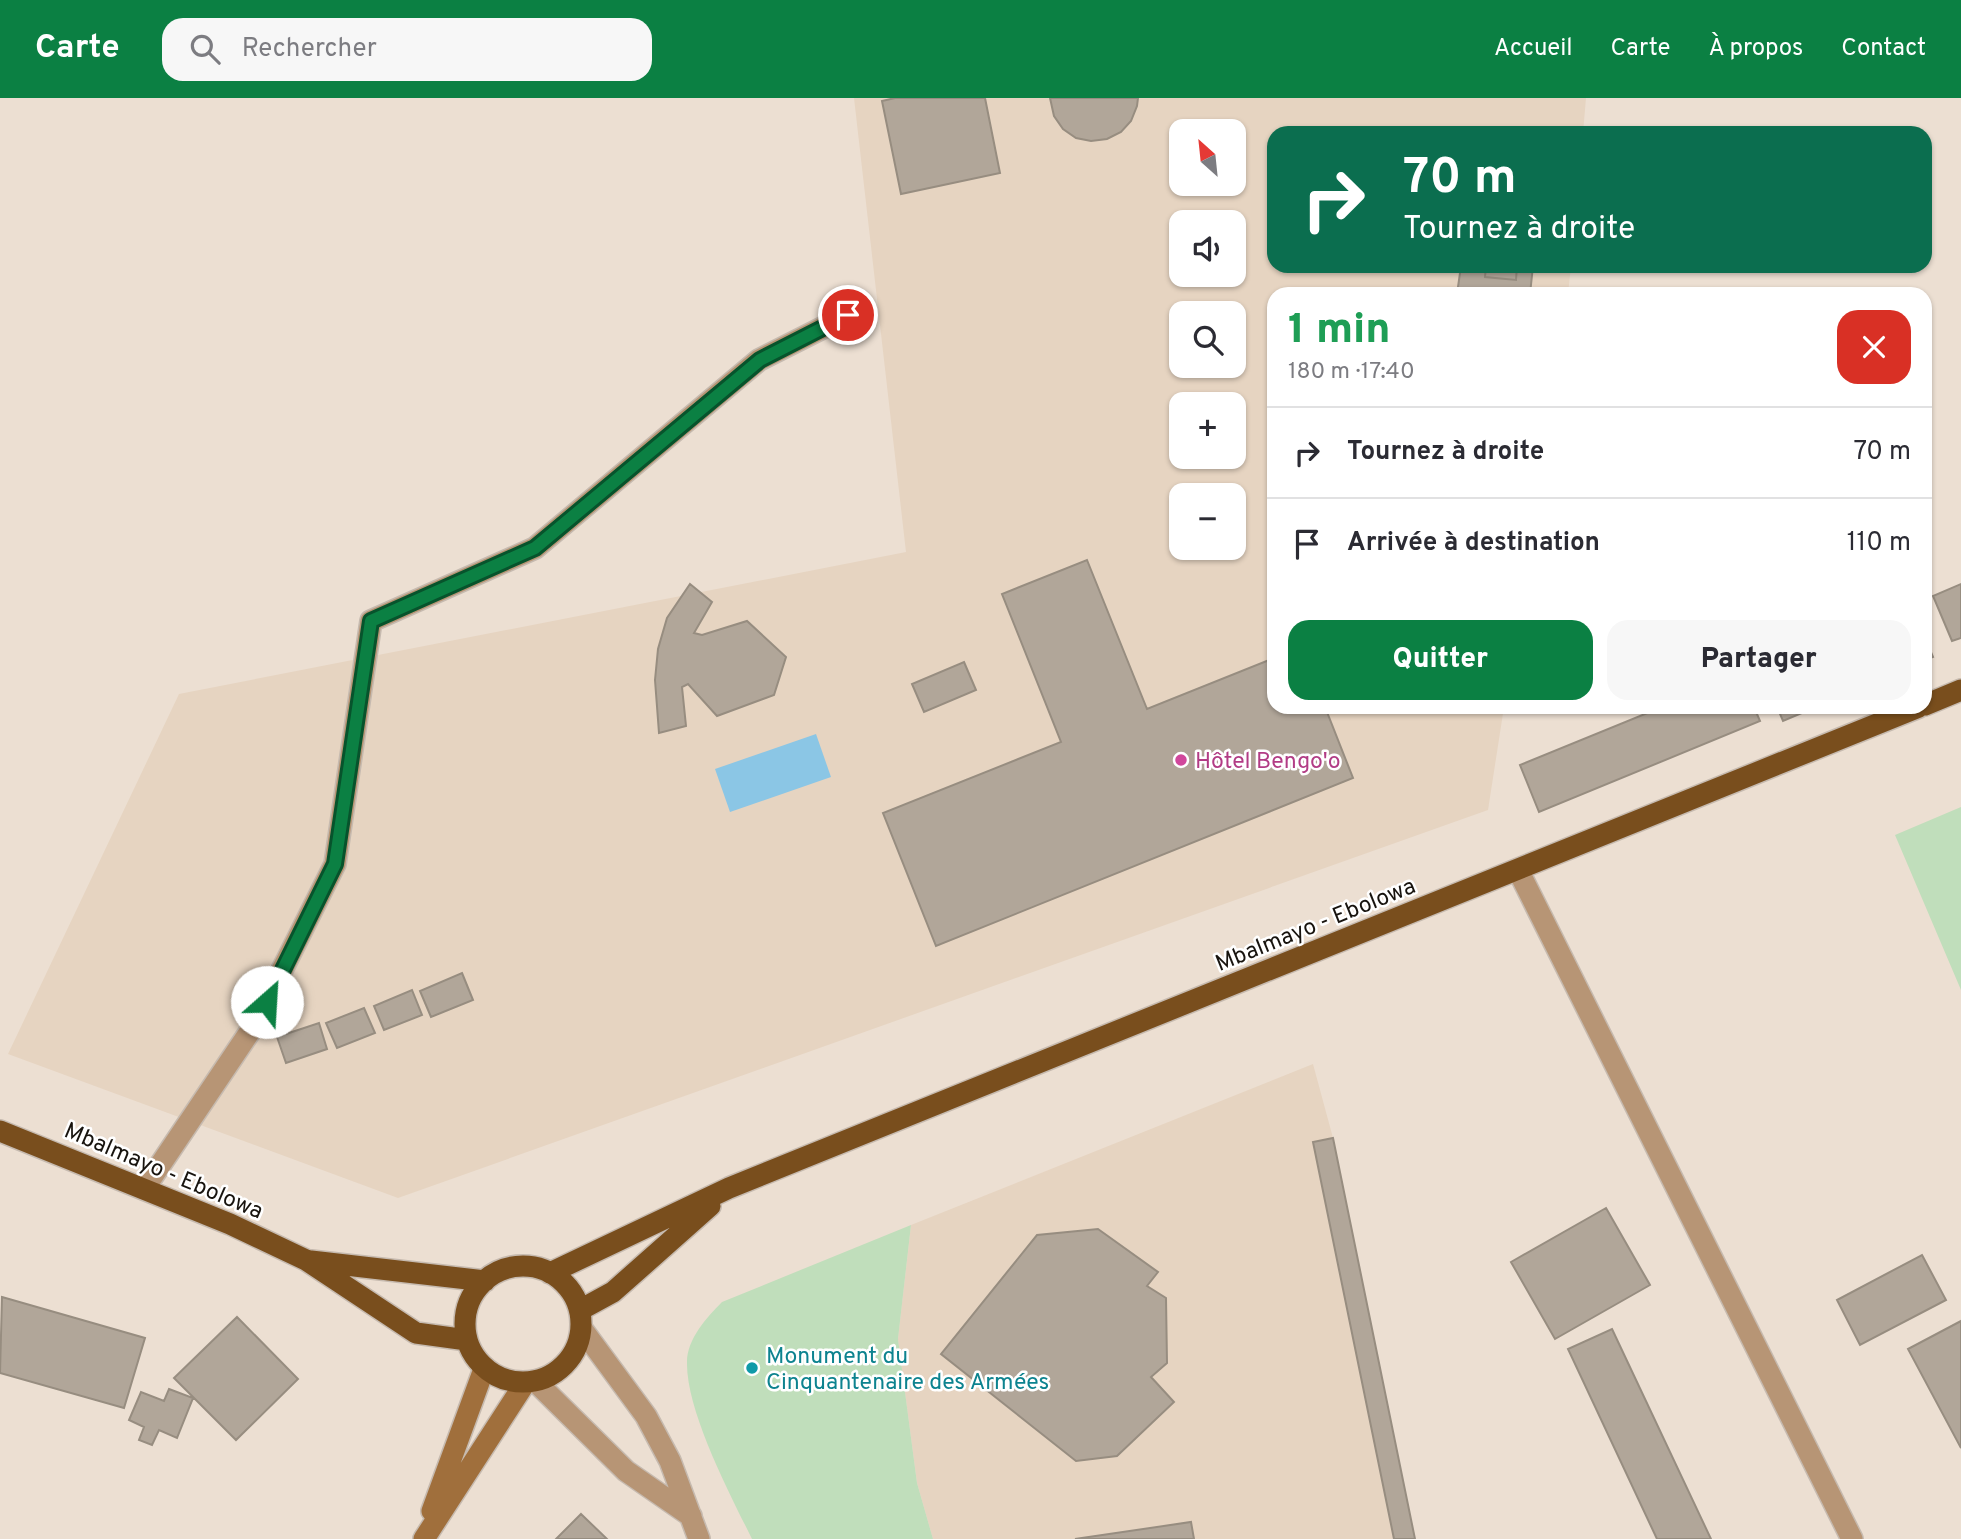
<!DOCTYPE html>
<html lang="fr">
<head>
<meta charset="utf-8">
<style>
	:root { --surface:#fff; --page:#f7f7f7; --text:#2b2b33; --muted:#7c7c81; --line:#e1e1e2; --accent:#0b8043 }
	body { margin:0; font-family:Overpass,sans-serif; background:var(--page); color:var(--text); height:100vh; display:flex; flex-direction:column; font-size:26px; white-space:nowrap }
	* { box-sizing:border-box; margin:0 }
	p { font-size:23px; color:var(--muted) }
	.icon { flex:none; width:38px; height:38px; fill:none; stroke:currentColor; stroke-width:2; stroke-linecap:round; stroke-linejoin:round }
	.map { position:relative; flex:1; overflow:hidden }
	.details { position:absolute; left:1267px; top:189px; width:665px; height:427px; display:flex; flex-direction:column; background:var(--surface); border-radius:21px; box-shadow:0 2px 5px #0004 }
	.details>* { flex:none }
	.banner { position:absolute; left:1267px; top:28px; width:665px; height:147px; border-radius:21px; box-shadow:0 2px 5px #0004; background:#0b6e4f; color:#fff; overflow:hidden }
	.needle { width:46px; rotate:333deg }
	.controls { position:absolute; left:1169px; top:21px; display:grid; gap:14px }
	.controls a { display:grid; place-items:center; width:77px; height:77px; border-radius:14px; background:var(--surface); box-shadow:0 2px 5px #0004; font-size:35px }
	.pin { position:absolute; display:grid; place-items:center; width:60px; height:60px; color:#fff; margin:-30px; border:4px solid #fff; border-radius:50%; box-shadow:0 2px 7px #0007 }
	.me { position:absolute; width:77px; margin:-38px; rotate:26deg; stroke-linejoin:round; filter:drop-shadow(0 0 5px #0008) }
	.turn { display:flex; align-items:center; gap:24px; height:147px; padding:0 21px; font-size:32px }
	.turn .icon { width:91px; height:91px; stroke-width:2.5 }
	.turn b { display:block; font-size:49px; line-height:60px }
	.round { display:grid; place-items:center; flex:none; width:74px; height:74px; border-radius:21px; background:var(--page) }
	.summary { display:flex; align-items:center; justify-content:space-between; height:119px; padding:0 21px }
	h1 { font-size:42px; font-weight:800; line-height:52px; color:#1e9e55 }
	.button { display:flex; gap:14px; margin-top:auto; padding:14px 21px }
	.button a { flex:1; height:80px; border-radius:21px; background:var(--accent); color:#fff; font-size:28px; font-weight:800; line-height:80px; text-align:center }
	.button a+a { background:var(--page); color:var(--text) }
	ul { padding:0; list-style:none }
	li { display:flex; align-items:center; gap:21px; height:91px; padding:0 21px; border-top:2px solid var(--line) }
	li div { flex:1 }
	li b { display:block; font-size:26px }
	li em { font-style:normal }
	header { display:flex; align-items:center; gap:42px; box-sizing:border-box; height:98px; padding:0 35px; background:var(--accent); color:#fff }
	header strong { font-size:33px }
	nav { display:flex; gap:38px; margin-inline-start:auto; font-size:24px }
	.search { width:490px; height:63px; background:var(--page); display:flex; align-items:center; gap:18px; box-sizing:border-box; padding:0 24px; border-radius:21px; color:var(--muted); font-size:26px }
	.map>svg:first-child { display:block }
</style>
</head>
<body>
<header>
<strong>Carte</strong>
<div class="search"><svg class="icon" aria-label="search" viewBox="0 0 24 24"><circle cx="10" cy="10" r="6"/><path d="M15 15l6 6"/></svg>Rechercher</div>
<nav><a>Accueil</a><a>Carte</a><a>À propos</a><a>Contact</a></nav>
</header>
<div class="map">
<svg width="1961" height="1441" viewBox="0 0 1961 1441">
	<rect width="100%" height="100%" fill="#ecdfd2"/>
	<path fill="#e6d4c1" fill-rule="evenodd" d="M 854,0 L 1586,0 L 1583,35 L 1274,35 L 1274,168 L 1571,168 L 1568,196 L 1274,196 L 1274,609 L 1504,609 L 1488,712 L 398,1100 L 8,956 L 179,596 L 906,454 ZM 1181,33 L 1234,33 L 1234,86 L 1181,86 ZM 1181,124 L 1234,124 L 1234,177 L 1181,177 ZM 1181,215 L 1234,215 L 1234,268 L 1181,268 ZM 1181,306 L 1234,306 L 1234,359 L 1181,359 ZM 1181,397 L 1234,397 L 1234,450 L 1181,450 Z
		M 1313,966 L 1333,1040 L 1415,1441 L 933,1441 L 917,1385 L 898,1241 L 911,1127 Z"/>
	<path fill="#c0debb" d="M 1961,709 L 1961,892 L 1895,737 Z
		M 911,1127 L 898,1241 L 917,1385 L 933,1441 L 752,1441 C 730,1396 686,1313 687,1264 C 687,1241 707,1219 722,1204 Z"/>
	<path fill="#8bc6e5" d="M 816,636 L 831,679 L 730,714 L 715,671 Z"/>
	<path fill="#b1a699" stroke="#978d80" stroke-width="2" d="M 895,0 L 985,0 L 1000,75 L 901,96 L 882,3 Z
		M 1050,0 L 1138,0 L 1137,8 L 1131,23 L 1121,34 L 1107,41 L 1091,43 L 1076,40 L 1063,31 L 1054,18 Z
		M 1461,168 L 1486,168 L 1485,179 L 1516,182 L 1517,168 L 1533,168 L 1530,196 L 1457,196 Z
		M 1486,168 L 1517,168 L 1516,182 L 1485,179 Z
		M 1087,462 L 1147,611 L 1274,560 L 1274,609 L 1325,609 L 1353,680 L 936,848 L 883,715 L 1061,644 L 1002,496 Z
		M 690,486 L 712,504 L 694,535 L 702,537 L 747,523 L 786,559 L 774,597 L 717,618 L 688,586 L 682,589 L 686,628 L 659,635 L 655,582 L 658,551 L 667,520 Z
		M 1961,486 L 1961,540 L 1952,543 L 1933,498 Z
		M 1925,540 L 1933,559 L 1925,562 Z
		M 964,564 L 976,592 L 924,614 L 912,586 Z
		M 1662,609 L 1754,609 L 1760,623 L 1539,714 L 1520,667 Z
		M 1777,609 L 1816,609 L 1783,623 Z
		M 462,875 L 473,902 L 431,919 L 420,893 Z
		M 412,892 L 422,917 L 384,932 L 374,908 Z
		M 364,910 L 375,935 L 337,950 L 326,925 Z
		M 319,925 L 327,951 L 286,965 L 277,939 Z
		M 1333,1040 L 1415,1441 L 1394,1441 L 1313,1044 Z
		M 1606,1110 L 1650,1187 L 1555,1241 L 1511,1164 Z
		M 1098,1131 L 1158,1174 L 1147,1188 L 1166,1200 L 1167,1265 L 1151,1279 L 1174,1304 L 1117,1358 L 1076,1363 L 941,1256 L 1037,1137 Z
		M 1922,1157 L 1946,1202 L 1860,1247 L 1837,1202 Z
		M 2,1199 L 145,1240 L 124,1310 L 0,1275 Z
		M 237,1219 L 298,1281 L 236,1342 L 174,1280 Z
		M 1961,1223 L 1961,1350 L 1908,1251 Z
		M 1612,1231 L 1711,1441 L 1657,1441 L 1568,1251 Z
		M 169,1291 L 193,1300 L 177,1340 L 159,1332 L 152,1347 L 139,1342 L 144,1329 L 129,1322 L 141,1294 L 164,1303 Z
		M 581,1416 L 607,1441 L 556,1441 Z
		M 1191,1424 L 1194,1441 L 1075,1441 Z"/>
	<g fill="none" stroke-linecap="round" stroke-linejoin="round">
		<g stroke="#c6baaf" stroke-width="24">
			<path id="minor" d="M 1518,772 L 1852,1441
				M 144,1091 L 255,926 L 335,766 L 371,523 L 535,450 L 759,262 L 848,217"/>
		</g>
		<g stroke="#c6baaf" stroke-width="24">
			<path id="tertiary" d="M 582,1231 L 646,1318 L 670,1363 L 699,1441
				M 535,1283 L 626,1373 L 691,1418"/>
		</g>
		<g stroke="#c6baaf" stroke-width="24">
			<path id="secondary" d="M 432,1413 L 484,1271
				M 424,1441 L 525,1285"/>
		</g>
		<g stroke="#c6baaf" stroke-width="24">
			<path id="trunk" d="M 1925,607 L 1961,592
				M 0,1033 L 230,1126 L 306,1162 L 416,1235 L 467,1242
				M 311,1163 L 485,1183
				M465 1226a58 58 0 1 1 116 0a58 58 0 1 1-116 0Z
				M 550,1175 L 729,1090 L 1919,609
				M 580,1212 L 613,1194 L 710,1108"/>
		</g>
		<use href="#minor" stroke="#b79575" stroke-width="21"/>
		<use href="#tertiary" stroke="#b79575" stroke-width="21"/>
		<use href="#secondary" stroke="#a06f3c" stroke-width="21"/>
		<use href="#trunk" stroke="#794e1d" stroke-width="21"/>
	</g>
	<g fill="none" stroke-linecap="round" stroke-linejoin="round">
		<g stroke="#07532c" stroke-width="18">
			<path id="route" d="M 267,904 L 335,766 L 371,523 L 535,450 L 760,262 L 848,217"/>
		</g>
		<use href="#route" stroke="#0b8043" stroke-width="12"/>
	</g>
	<circle fill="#d1479c" stroke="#fff" stroke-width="2.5" cx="1181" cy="662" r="7"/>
	<circle fill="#0f9aa8" stroke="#fff" stroke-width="2.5" cx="752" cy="1270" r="7"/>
	<g text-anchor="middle" stroke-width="5" stroke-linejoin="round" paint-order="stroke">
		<g font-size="23" fill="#b23c85" stroke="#fff" text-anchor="start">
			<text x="1195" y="670">Hôtel Bengo'o</text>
		</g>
		<g font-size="23" fill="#17130e" stroke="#fff">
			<text transform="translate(1315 826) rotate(-22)" y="8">Mbalmayo - Ebolowa</text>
			<text transform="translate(164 1072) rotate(23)" y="8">Mbalmayo - Ebolowa</text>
		</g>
		<g font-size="23" fill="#0d838f" stroke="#fff" text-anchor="start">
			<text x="766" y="1265">Monument du<tspan x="766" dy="26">Cinquantenaire des Armées</tspan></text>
		</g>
	</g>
</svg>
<div class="controls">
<a><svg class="needle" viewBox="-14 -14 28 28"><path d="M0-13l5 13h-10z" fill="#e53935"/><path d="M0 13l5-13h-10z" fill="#7c7c81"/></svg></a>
<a><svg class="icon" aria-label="sound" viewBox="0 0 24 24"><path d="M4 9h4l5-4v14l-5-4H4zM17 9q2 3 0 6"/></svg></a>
<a><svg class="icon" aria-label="search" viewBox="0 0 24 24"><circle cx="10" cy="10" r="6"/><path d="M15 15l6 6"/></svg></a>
<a>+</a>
<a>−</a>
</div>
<div class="pin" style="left:848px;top:217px;background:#d93025"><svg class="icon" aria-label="arrive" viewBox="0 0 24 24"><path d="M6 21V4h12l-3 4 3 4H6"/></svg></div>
<svg class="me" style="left:267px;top:904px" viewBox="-20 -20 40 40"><circle r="19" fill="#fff"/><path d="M0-13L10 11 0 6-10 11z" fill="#0b8043"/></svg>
<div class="banner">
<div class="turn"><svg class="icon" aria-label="right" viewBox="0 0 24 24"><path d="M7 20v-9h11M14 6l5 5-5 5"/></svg><div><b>70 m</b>Tournez à droite</div></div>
</div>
<section class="details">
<div class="summary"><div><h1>1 min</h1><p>180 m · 17:40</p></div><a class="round" style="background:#d93025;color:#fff"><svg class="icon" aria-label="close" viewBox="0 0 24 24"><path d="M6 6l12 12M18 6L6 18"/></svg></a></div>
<ul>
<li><svg class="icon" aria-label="right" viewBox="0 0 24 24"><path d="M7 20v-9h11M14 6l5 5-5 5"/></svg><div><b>Tournez à droite</b></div><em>70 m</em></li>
<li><svg class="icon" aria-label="arrive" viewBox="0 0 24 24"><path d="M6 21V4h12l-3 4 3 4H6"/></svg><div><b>Arrivée à destination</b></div><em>110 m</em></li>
</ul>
<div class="button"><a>Quitter</a><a>Partager</a></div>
</section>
</div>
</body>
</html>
